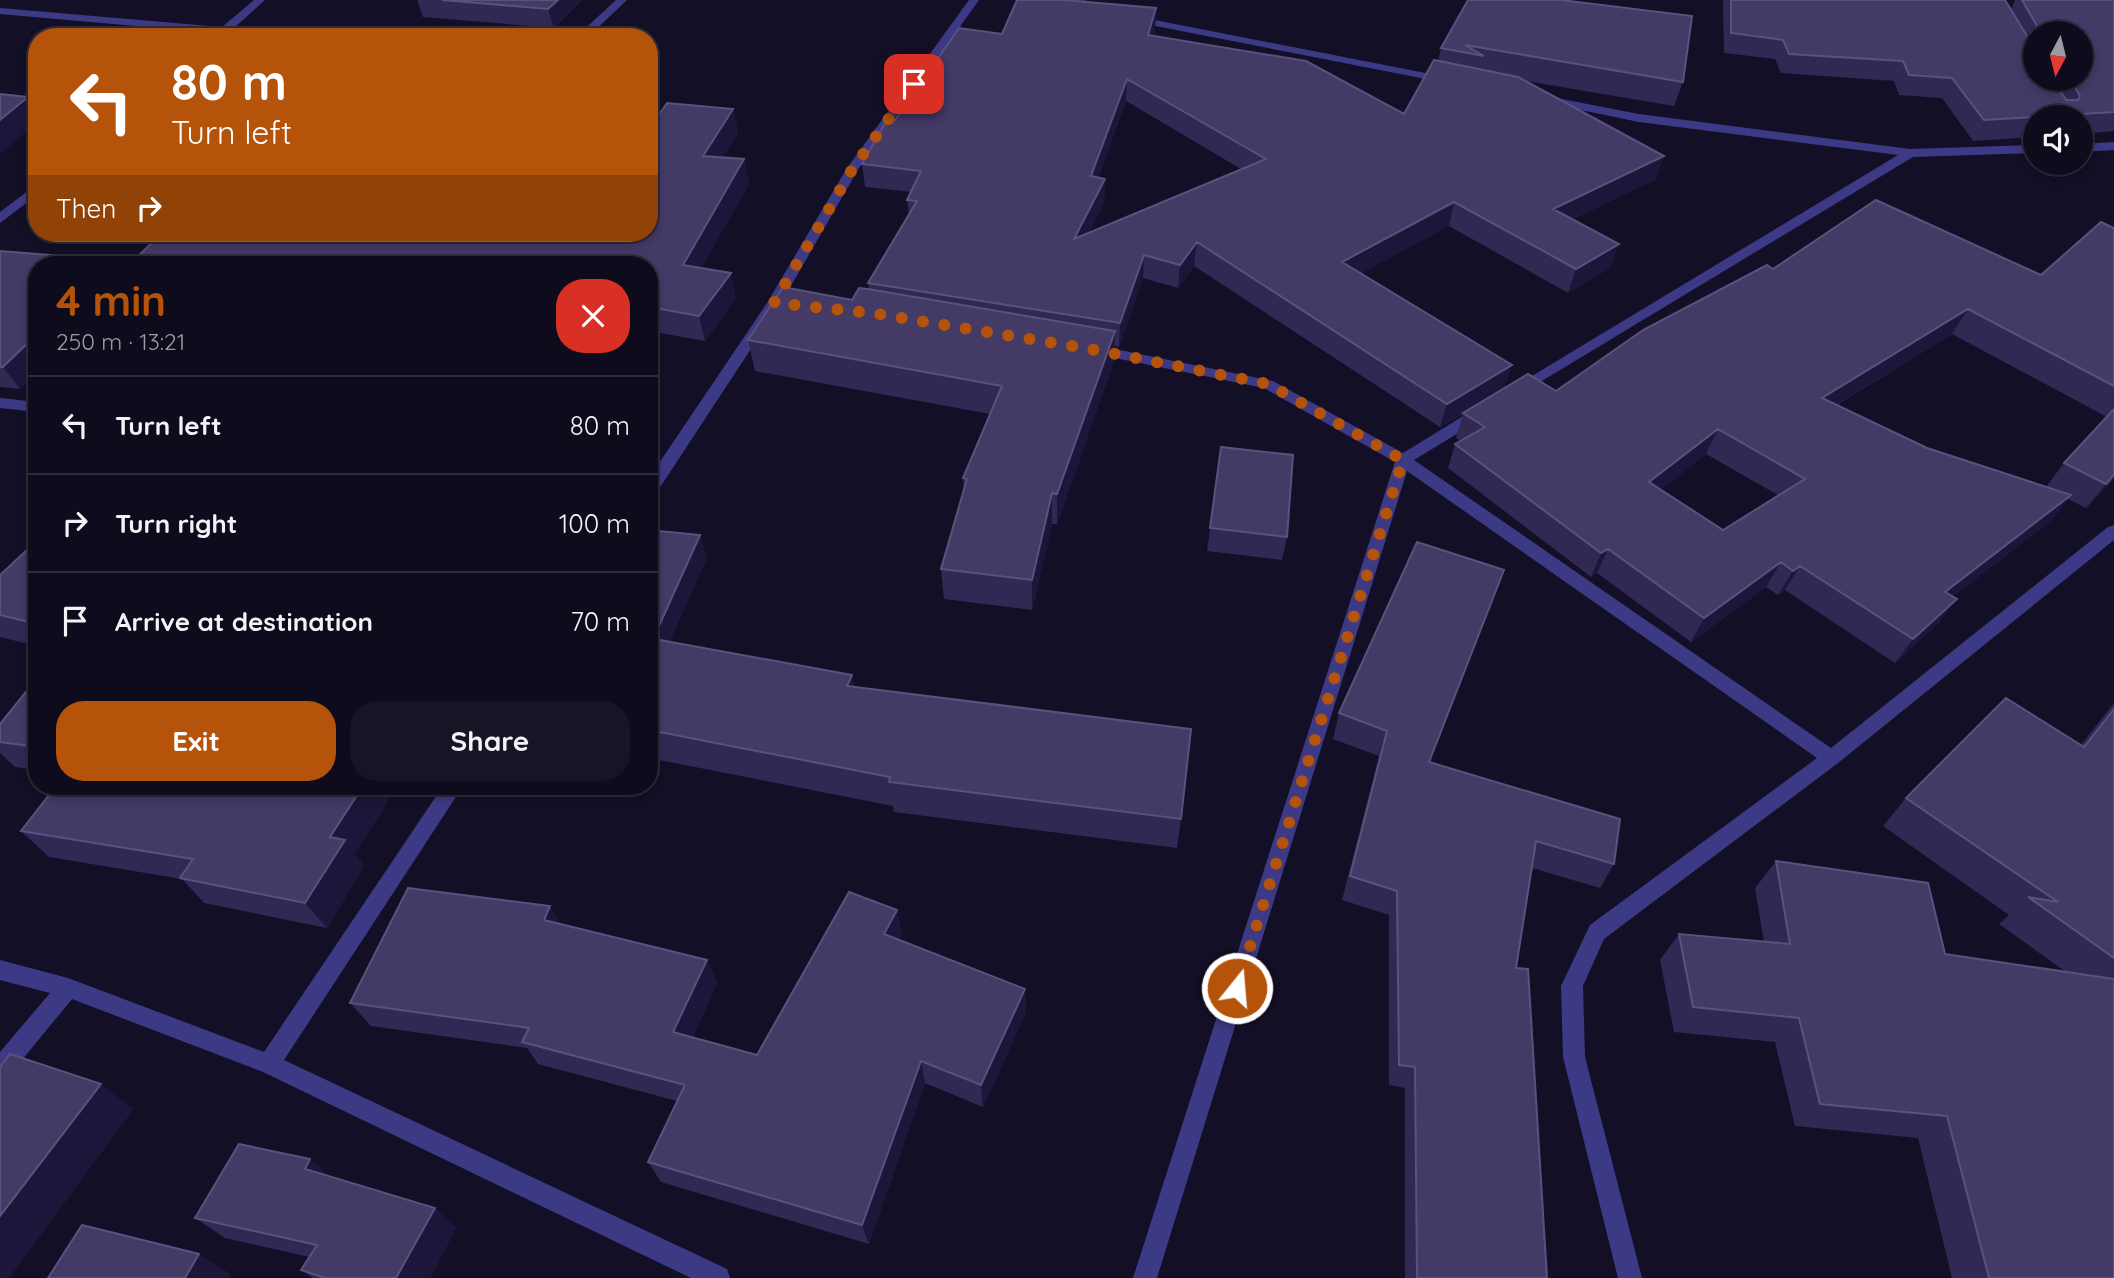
<!DOCTYPE html>
<html lang="en">
<head>
<meta charset="utf-8">
<style>
	:root { --surface:#0e0b1c; --page:#171425; --text:#f1f3f6; --muted:#9b9ba3; --line:#2e2b3b; --accent:#b45309 }
	body { margin:0; font-family:Quicksand,sans-serif; background:var(--page); color:var(--text); height:100vh; display:flex; flex-direction:column; font-size:26px; white-space:nowrap }
	* { box-sizing:border-box; margin:0 }
	p { font-size:23px; color:var(--muted) }
	.icon { flex:none; width:38px; height:38px; fill:none; stroke:currentColor; stroke-width:2; stroke-linecap:round; stroke-linejoin:round }
	.map { position:relative; flex:1; overflow:hidden }
	.details { position:absolute; left:28px; top:256px; width:630px; height:539px; display:flex; flex-direction:column; background:var(--surface); border-radius:28px; box-shadow:0 4px 10px #0003,0 0 0 2px var(--line) }
	.details>* { flex:none }
	.top-card { position:absolute; left:28px; top:28px; width:630px; height:214px; border-radius:28px; box-shadow:0 4px 10px #0003,0 0 0 2px var(--line); background:#b45309; color:#fff; overflow:hidden }
	.needle { width:46px; rotate:187deg }
	.tools { position:absolute; left:2023px; top:21px; display:grid; gap:14px }
	.tools a { display:grid; place-items:center; width:70px; height:70px; border-radius:50%; background:var(--surface); box-shadow:0 4px 10px #0003,0 0 0 2px var(--line); font-size:35px }
	.pin { position:absolute; display:grid; place-items:center; width:60px; height:60px; color:#fff; margin:-30px; border-radius:14px; box-shadow:0 4px 10px #0006 }
	.me { position:absolute; width:77px; margin:-38px; rotate:17deg; stroke-linejoin:round; filter:drop-shadow(0 0 5px #0008) }
	.turn { display:flex; align-items:center; gap:24px; height:147px; padding:0 28px; font-size:32px }
	.turn .icon { width:91px; height:91px; stroke-width:2.5 }
	.turn b { display:block; font-size:49px; line-height:60px }
	.then { display:flex; align-items:center; height:66px; padding:0 28px; background:#0003; gap:14px; font-size:26px }
	.round { display:grid; place-items:center; flex:none; width:74px; height:74px; border-radius:28px; background:var(--page) }
	.headline { display:flex; align-items:center; justify-content:space-between; height:119px; padding:0 28px }
	h1 { font-size:42px; font-weight:800; line-height:52px; color:var(--accent) }
	.primary-button { display:flex; gap:14px; margin-top:auto; padding:14px 28px }
	.primary-button a { flex:1; height:80px; border-radius:28px; background:var(--accent); color:#fff; font-size:28px; font-weight:800; line-height:80px; text-align:center }
	.primary-button a+a { background:var(--page); color:var(--text) }
	ul { padding:0; list-style:none }
	li { display:flex; align-items:center; gap:21px; height:98px; padding:0 28px; border-top:2px solid var(--line) }
	li div { flex:1 }
	li b { display:block; font-size:26px }
	li em { font-style:normal }
	.map>svg:first-child { display:block }
</style>
</head>
<body>
<div class="map">
<svg width="2114" height="1278" viewBox="0 0 2114 1278">
	<rect width="100%" height="100%" fill="#130f26"/>
	<g fill="none" stroke-linecap="round" stroke-linejoin="round">
		<path fill="#3d3a85" fill-rule="evenodd" d="M 254,0 L 265,0 L 234,28 L 276,37 L 227,34 L 218,37 L 215,33 L 0,14 L 0,8 L 222,27 Z
			M 616,0 L 627,0 L 588,37 L 576,37 Z
			M 969,0 L 979,0 L 859,168 L 781,303 L 655,495 L 649,496 L 649,478 L 767,303 L 847,168 Z
			M 1134,16 L 1446,77 L 1452,80 L 1446,83 L 1130,21 L 1129,19 Z
			M 1546,96 L 1639,114 L 1910,149 L 2035,145 L 2035,153 L 1913,157 L 1517,396 L 1512,394 L 1510,391 L 1512,388 L 1898,155 L 1639,122 L 1542,102 L 1540,100 Z
			M 2114,142 L 2114,150 L 2081,152 L 2081,144 Z
			M 37,184 L 37,195 L 0,223 L 0,212 Z
			M 1090,344 L 1273,381 L 1403,453 L 1473,410 L 1483,410 L 1486,414 L 1483,418 L 1414,460 L 1831,748 L 2108,527 L 2114,525 L 2114,540 L 1838,763 L 1604,939 L 1583,986 L 1585,1057 L 1642,1278 L 1618,1278 L 1563,1057 L 1561,986 L 1590,925 L 1817,758 L 1407,471 L 1157,1278 L 1133,1278 L 1395,462 L 1264,388 L 1085,352 L 1083,349 L 1085,346 Z
			M 0,398 L 37,402 L 37,412 L 0,408 Z
			M 443,786 L 463,786 L 284,1060 L 727,1269 L 730,1278 L 691,1278 L 263,1072 L 72,999 L 8,1077 L 0,1080 L 0,1052 L 50,993 L 0,980 L 0,960 L 68,978 L 264,1052 Z"/>
	</g>
	<path fill="#312854" fill-rule="evenodd" d="M 414,0 L 582,0 L 554,28 L 423,17 L 417,0 Z
		M 1017,0 L 1087,0 L 1085,2 L 1156,8 L 1155,30 L 1153,35 L 1404,114 L 1438,61 L 1441,48 L 1468,0 L 1683,82 L 1674,106 L 1526,81 L 1656,179 L 1573,219 L 1611,267 L 1568,293 L 1449,226 L 1361,273 L 1504,388 L 1556,391 L 1773,269 L 2041,275 L 2114,228 L 2114,479 L 2086,508 L 2068,499 L 2052,520 L 1952,597 L 1939,623 L 1895,663 L 1785,590 L 1778,595 L 1766,587 L 1691,642 L 1597,573 L 1591,577 L 1448,468 L 1455,444 L 1461,441 L 1456,438 L 1463,414 L 1440,427 L 1194,266 L 1178,288 L 1143,278 L 1119,347 L 1114,346 L 1114,361 L 1057,524 L 1052,524 L 1032,610 L 944,599 L 941,569 L 964,491 L 963,478 L 990,414 L 755,371 L 748,340 L 852,300 L 869,289 L 868,283 L 909,215 L 907,200 L 911,192 L 865,187 L 862,164 L 895,120 L 1002,34 ZM 1126,101 L 1241,169 L 1089,233 L 1104,202 L 1105,179 L 1098,178 ZM 1952,334 L 2107,417 L 2064,463 L 2046,487 L 1927,448 L 1837,405 ZM 1706,454 L 1778,495 L 1723,530 L 1660,490 Z
		M 1723,0 L 2005,0 L 2011,9 L 2015,0 L 2114,0 L 2114,131 L 2081,134 L 2081,117 L 2035,117 L 2035,137 L 1973,141 L 1942,98 L 1899,95 L 1894,81 L 1781,73 L 1775,59 L 1724,53 ZM 2035,33 L 2081,33 L 2081,79 L 2035,79 Z
		M 733,109 L 738,133 L 722,158 L 744,159 L 749,184 L 701,268 L 736,298 L 705,341 L 649,331 L 649,264 L 130,264 L 649,233 Z
		M 0,251 L 37,264 L 37,372 L 20,389 L 0,387 Z
		M 1221,447 L 1287,537 L 1282,560 L 1207,551 Z
		M 649,530 L 700,535 L 707,558 L 669,642 L 852,675 L 854,687 L 1181,819 L 1177,848 L 894,812 L 893,806 L 649,758 Z
		M 37,549 L 37,646 L 0,637 L 0,575 Z
		M 1504,570 L 1430,762 L 1614,864 L 1600,888 L 1532,868 L 1516,968 L 1547,1278 L 1405,1278 L 1405,1088 L 1389,1085 L 1389,915 L 1342,900 L 1379,756 L 1333,739 L 1339,713 Z
		M 37,678 L 37,770 L 15,767 L 0,753 L 0,724 Z
		M 2114,703 L 2114,1278 L 1952,1278 L 1918,1138 L 1795,1126 L 1775,1042 L 1674,1032 L 1660,960 L 1679,934 L 1764,942 L 1755,888 L 1776,861 L 1945,954 L 2066,972 L 1999,924 L 2009,915 L 1883,826 L 1906,798 L 2081,745 Z
		M 21,831 L 355,854 L 364,866 L 327,928 L 204,903 L 182,879 L 49,857 Z
		M 897,910 L 902,935 L 899,940 L 1025,989 L 1026,1012 L 983,1107 L 925,1083 L 869,1244 L 661,1182 L 648,1162 L 677,1101 L 538,1064 L 527,1048 L 371,1026 L 350,1003 L 561,924 L 707,960 L 717,983 L 693,1037 L 757,1055 Z
		M 331,1177 L 435,1208 L 456,1228 L 430,1278 L 313,1278 L 301,1270 L 309,1257 L 225,1238 L 195,1218 Z"/>
	<path fill="#1d163a" d="M 558,0 L 582,0 L 554,28 L 548,9 Z
		M 1156,8 L 1155,30 L 1147,57 L 1148,35 Z
		M 1127,79 L 1126,101 L 1090,199 L 1091,176 Z
		M 28,97 L 37,111 L 37,123 L 0,154 L 0,120 Z
		M 733,109 L 738,133 L 708,180 L 703,156 Z
		M 1664,156 L 1656,179 L 1546,232 L 1553,209 Z
		M 744,159 L 749,184 L 689,290 L 683,265 Z
		M 1105,179 L 1104,202 L 1074,263 L 1074,239 Z
		M 1454,202 L 1449,226 L 1338,286 L 1342,262 Z
		M 321,233 L 359,233 L 327,262 L 315,241 L 315,237 Z
		M 1197,242 L 1194,266 L 1178,288 L 1180,265 Z
		M 1619,244 L 1611,267 L 1568,293 L 1576,269 Z
		M 1144,255 L 1143,278 L 1119,347 L 1120,323 Z
		M 266,259 L 269,264 L 261,264 Z
		M 731,273 L 736,298 L 705,341 L 699,316 Z
		M 1968,309 L 1952,334 L 1808,422 L 1822,398 Z
		M 1115,331 L 1114,361 L 1057,524 L 1057,494 Z
		M 37,334 L 37,372 L 20,389 L 3,367 Z
		M 1512,365 L 1504,389 L 1440,427 L 1447,404 Z
		M 1718,429 L 1706,454 L 1638,507 L 1649,482 Z
		M 2114,475 L 2114,479 L 2086,508 L 2106,484 Z
		M 1052,493 L 1052,524 L 1032,610 L 1032,580 Z
		M 2071,495 L 2052,520 L 1927,616 L 1945,592 Z
		M 700,535 L 707,558 L 662,657 L 655,635 Z
		M 1608,549 L 1597,573 L 1591,577 L 1601,553 Z
		M 1781,562 L 1766,587 L 1691,642 L 1704,618 Z
		M 1800,566 L 1785,590 L 1778,595 L 1793,571 Z
		M 1957,599 L 1939,623 L 1895,663 L 1913,639 Z
		M 852,675 L 857,706 L 847,686 Z
		M 363,786 L 398,786 L 355,854 L 364,866 L 327,928 L 305,903 L 330,837 Z
		M 550,906 L 564,930 L 544,920 Z
		M 897,910 L 902,935 L 889,958 L 884,934 Z
		M 707,960 L 717,983 L 685,1054 L 673,1032 Z
		M 1025,989 L 1026,1012 L 983,1107 L 981,1085 Z
		M 921,1061 L 925,1083 L 869,1244 L 862,1225 Z
		M 101,1084 L 134,1109 L 9,1278 L 0,1278 L 0,1216 Z
		M 310,1159 L 335,1181 L 305,1169 Z
		M 435,1208 L 456,1228 L 430,1278 L 396,1278 Z
		M 199,1254 L 231,1274 L 228,1278 L 185,1278 Z"/>
	<path fill="#433a66" stroke="#5a527e" stroke-width="2" fill-rule="evenodd" d="M 442,0 L 558,0 L 548,9 Z
		M 1017,0 L 1064,0 L 1156,8 L 1148,35 L 1306,61 L 1404,114 L 1434,60 L 1518,77 L 1664,156 L 1553,209 L 1619,244 L 1576,269 L 1454,202 L 1342,262 L 1512,365 L 1447,404 L 1197,242 L 1180,265 L 1144,255 L 1120,323 L 868,283 L 917,201 L 907,200 L 921,171 L 862,164 L 887,120 L 895,120 L 959,28 L 1002,34 ZM 1127,79 L 1266,159 L 1074,239 L 1105,179 L 1091,176 Z
		M 1468,0 L 1561,0 L 1692,16 L 1683,82 L 1465,45 L 1484,56 L 1441,48 Z
		M 1731,0 L 2005,0 L 2035,49 L 2035,79 L 2053,79 L 2066,100 L 2078,100 L 2080,96 L 2070,79 L 2081,79 L 2081,33 L 2041,33 L 2022,0 L 2114,0 L 2114,112 L 1984,120 L 1952,78 L 1909,75 L 1903,61 L 1789,54 L 1783,40 L 1731,33 Z
		M 0,94 L 28,97 L 0,120 Z
		M 667,103 L 733,109 L 703,156 L 744,159 L 683,265 L 731,273 L 699,316 L 649,307 L 649,264 L 319,264 L 266,259 L 261,264 L 130,264 L 162,233 L 321,233 L 315,237 L 315,241 L 334,241 L 344,233 L 649,233 L 649,129 Z
		M 1876,200 L 2041,275 L 2101,222 L 2114,228 L 2114,386 L 1968,309 L 1822,398 L 1927,448 L 2071,495 L 1945,592 L 1957,599 L 1913,639 L 1800,566 L 1793,571 L 1781,562 L 1704,618 L 1608,549 L 1601,553 L 1455,444 L 1485,427 L 1463,413 L 1528,374 L 1556,391 L 1643,330 L 1767,265 L 1773,269 ZM 1718,429 L 1805,479 L 1723,530 L 1649,482 Z
		M 0,251 L 113,260 L 109,264 L 37,264 L 37,334 L 3,367 L 0,367 Z
		M 783,287 L 852,300 L 859,288 L 868,289 L 1115,331 L 1057,494 L 1052,493 L 1032,580 L 941,569 L 967,479 L 963,478 L 1002,386 L 748,340 Z
		M 2114,409 L 2114,475 L 2106,484 L 2064,463 Z
		M 1221,447 L 1293,455 L 1287,537 L 1210,528 Z
		M 649,530 L 700,535 L 655,635 L 649,634 Z
		M 1417,542 L 1504,570 L 1429,762 L 1620,819 L 1614,864 L 1536,841 L 1516,968 L 1528,969 L 1547,1278 L 1417,1278 L 1415,1067 L 1399,1065 L 1397,891 L 1350,876 L 1387,731 L 1339,713 Z
		M 30,547 L 37,549 L 37,624 L 0,615 L 0,575 Z
		M 649,638 L 852,675 L 847,686 L 1191,729 L 1181,819 L 889,782 L 890,777 L 649,730 Z
		M 37,678 L 37,747 L 0,742 L 0,724 Z
		M 2006,698 L 2084,747 L 2114,709 L 2114,958 L 2028,897 L 2058,902 L 1906,798 Z
		M 56,786 L 363,786 L 330,837 L 345,840 L 305,903 L 180,878 L 193,859 L 21,831 Z
		M 1776,861 L 1928,883 L 1945,954 L 2114,979 L 2114,1278 L 1989,1278 L 1947,1116 L 1820,1104 L 1799,1018 L 1693,1007 L 1679,934 L 1790,944 Z
		M 408,888 L 550,906 L 544,920 L 707,960 L 673,1032 L 757,1055 L 849,892 L 897,910 L 884,934 L 1025,989 L 981,1085 L 921,1061 L 862,1225 L 648,1162 L 685,1085 L 522,1042 L 529,1028 L 350,1003 Z
		M 10,1054 L 101,1084 L 0,1216 L 0,1067 Z
		M 239,1144 L 310,1159 L 305,1169 L 435,1208 L 396,1278 L 325,1278 L 301,1270 L 317,1245 L 195,1218 Z
		M 82,1225 L 199,1254 L 185,1278 L 48,1278 Z"/>
	<g fill="none" stroke-linecap="round" stroke-linejoin="round">
		<path stroke="#b45309" stroke-width="12" stroke-dasharray="0 21.6" d="M 914,84 L 853,168 L 774,303 L 872,313 L 1090,349 L 1268,384 L 1403,460 L 1237,988"/>
	</g>
</svg>
<div class="tools">
<a><svg class="needle" viewBox="-14 -14 28 28"><path d="M0-13l5 13h-10z" fill="#e53935"/><path d="M0 13l5-13h-10z" fill="#9b9ba3"/></svg></a>
<a><svg class="icon" aria-label="sound" viewBox="0 0 24 24"><path d="M4 9h4l5-4v14l-5-4H4zM17 9q2 3 0 6"/></svg></a>
</div>
<div class="pin" style="left:914px;top:84px;background:#d93025"><svg class="icon" aria-label="arrive" viewBox="0 0 24 24"><path d="M6 21V4h12l-3 4 3 4H6"/></svg></div>
<svg class="me" style="left:1237px;top:988px" viewBox="-20 -20 40 40"><circle r="17" fill="#b45309" stroke="#fff" stroke-width="3"/><path d="M0-11L8 9 0 5-8 9z" fill="#fff"/></svg>
<div class="top-card">
<div class="turn"><svg class="icon" aria-label="left" viewBox="0 0 24 24"><path d="M17 20v-9H6M10 6l-5 5 5 5"/></svg><div><b>80 m</b>Turn left</div></div>
<div class="then">Then<svg class="icon" aria-label="right" viewBox="0 0 24 24"><path d="M7 20v-9h11M14 6l5 5-5 5"/></svg></div>
</div>
<section class="details">
<div class="headline"><div><h1>4 min</h1><p>250 m · 13:21</p></div><a class="round" style="background:#d93025;color:#fff"><svg class="icon" aria-label="close" viewBox="0 0 24 24"><path d="M6 6l12 12M18 6L6 18"/></svg></a></div>
<ul>
<li><svg class="icon" aria-label="left" viewBox="0 0 24 24"><path d="M17 20v-9H6M10 6l-5 5 5 5"/></svg><div><b>Turn left</b></div><em>80 m</em></li>
<li><svg class="icon" aria-label="right" viewBox="0 0 24 24"><path d="M7 20v-9h11M14 6l5 5-5 5"/></svg><div><b>Turn right</b></div><em>100 m</em></li>
<li><svg class="icon" aria-label="arrive" viewBox="0 0 24 24"><path d="M6 21V4h12l-3 4 3 4H6"/></svg><div><b>Arrive at destination</b></div><em>70 m</em></li>
</ul>
<div class="primary-button"><a>Exit</a><a>Share</a></div>
</section>
</div>
</body>
</html>
